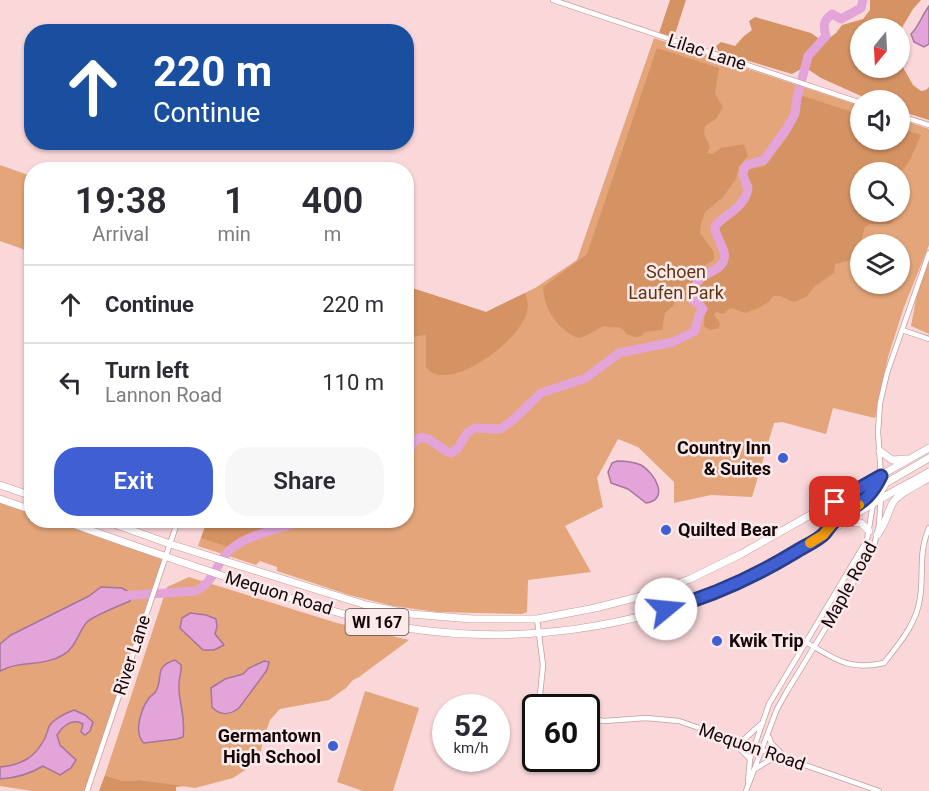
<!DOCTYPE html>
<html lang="en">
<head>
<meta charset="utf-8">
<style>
	:root { --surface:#fff; --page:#f7f7f7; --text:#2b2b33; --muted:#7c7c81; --line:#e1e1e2; --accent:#405fd2 }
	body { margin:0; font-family:Roboto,sans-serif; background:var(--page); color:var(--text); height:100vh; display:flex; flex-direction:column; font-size:22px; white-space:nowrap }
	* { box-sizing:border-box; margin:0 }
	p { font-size:20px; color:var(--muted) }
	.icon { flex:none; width:33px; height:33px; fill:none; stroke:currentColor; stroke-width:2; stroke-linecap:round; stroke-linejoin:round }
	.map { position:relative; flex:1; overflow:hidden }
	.panel { position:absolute; left:24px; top:162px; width:390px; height:366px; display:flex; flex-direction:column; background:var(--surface); border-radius:24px; box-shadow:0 2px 4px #0004 }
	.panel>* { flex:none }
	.hud { position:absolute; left:24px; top:24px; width:390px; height:126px; border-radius:24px; box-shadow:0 2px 4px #0004; background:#1a4fa0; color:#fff; overflow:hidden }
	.needle { width:39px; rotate:198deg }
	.tools { position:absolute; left:850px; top:18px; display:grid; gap:12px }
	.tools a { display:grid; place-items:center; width:60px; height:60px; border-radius:50%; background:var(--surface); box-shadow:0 2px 4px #0004; font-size:30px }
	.speed { position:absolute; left:432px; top:694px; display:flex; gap:12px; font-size:30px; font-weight:700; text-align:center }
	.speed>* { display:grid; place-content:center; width:78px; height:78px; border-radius:50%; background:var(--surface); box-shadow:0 2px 4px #0004; line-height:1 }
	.speed small { font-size:15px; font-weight:400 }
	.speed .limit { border:3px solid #111; border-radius:9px; background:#fff; color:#111 }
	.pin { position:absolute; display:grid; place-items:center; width:51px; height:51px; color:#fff; margin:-26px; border-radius:12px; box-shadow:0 3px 9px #0006 }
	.me { position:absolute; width:66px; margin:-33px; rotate:73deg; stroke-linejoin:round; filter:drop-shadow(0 0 4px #0008) }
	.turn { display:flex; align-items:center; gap:21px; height:126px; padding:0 30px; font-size:27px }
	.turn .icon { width:78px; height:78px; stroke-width:2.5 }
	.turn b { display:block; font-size:42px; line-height:51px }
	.eta { display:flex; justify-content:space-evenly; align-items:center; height:102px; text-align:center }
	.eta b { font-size:36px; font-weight:600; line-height:42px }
	.button { display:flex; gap:12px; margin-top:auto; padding:12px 30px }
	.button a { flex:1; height:69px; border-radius:24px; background:var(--accent); color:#fff; font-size:24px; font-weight:600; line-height:69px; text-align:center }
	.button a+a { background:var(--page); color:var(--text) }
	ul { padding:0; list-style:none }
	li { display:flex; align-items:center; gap:18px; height:78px; padding:0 30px; border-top:2px solid var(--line) }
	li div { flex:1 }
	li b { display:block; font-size:22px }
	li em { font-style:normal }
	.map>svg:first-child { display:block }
</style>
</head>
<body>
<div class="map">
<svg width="929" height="791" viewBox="0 0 929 791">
	<rect width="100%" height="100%" fill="#fad8da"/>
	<path fill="#e3a579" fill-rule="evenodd" d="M 654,38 L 861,106 L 861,140 L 900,140 L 900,119 L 929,129 L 929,245 L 904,307 L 888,357 L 875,418 L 833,408 L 826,434 L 782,422 L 774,423 L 752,497 L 711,495 L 674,503 L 674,482 L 638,447 L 618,439 L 597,478 L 603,507 L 565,526 L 591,572 L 528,580 L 527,612 L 522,614 L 437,612 L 393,606 L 349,595 L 277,571 L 277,567 L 260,561 L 256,565 L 198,546 L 207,521 L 406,520 L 407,337 L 418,290 L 486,312 L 535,288 L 577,260 ZM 861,172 L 900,172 L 900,212 L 861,212 ZM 861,244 L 900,244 L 900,284 L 861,284 Z
		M 0,165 L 31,176 L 31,252 L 0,241 Z
		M 929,261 L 929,334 L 911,326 L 917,294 Z
		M 0,501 L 31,511 L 32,520 L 62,521 L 165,557 L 87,791 L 32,791 L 0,786 Z
		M 189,577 L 337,623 L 409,640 L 359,677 L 353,680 L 346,688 L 329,700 L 280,709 L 270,720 L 263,740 L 259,761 L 233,778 L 195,788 L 140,780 L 123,781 L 105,775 L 167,587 Z
		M 365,691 L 419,708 L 393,791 L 363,791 L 337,782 Z"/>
	<path fill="#d59263" d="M 670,0 L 686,0 L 674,37 L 659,33 Z
		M 870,0 L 921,0 L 913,9 L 900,31 L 900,28 L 861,28 L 861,68 L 900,68 L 900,62 L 913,85 L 921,91 L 926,90 L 929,87 L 929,120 L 900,111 L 900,100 L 870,100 L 821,78 L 809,70 L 801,69 L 792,74 L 719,52 L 716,46 L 721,42 L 735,46 L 744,36 L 752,30 L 749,21 L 755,17 L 811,33 L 818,38 L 828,39 L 836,33 L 842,25 L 863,19 L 870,10 Z
		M 657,48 L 719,68 L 715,94 L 723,107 L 716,119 L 705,126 L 704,134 L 710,147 L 707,153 L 713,154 L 721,148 L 744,144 L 748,156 L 739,166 L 736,179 L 722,198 L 705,212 L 701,224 L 700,233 L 714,252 L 714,260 C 694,270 693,280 686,300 L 681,301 L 679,299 L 675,301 L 674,305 L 665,313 L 662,330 L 645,332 L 641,336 L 635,337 L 627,334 C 616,321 617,331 604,326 L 585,336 L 578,338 C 557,329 544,309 543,287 L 587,254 Z
		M 800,95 L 861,115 L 861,140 L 900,140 L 900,128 L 921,135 L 910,160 L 900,174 L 861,172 L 861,212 L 898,212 L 897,218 L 890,224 L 870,224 L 865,227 L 860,243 L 851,260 L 835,264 L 834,273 L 815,286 L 806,297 L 794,302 L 780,296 L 773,296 L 769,302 L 758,308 L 745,313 L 732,308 L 727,310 L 724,314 L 716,312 L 714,315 L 720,323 L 719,328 L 710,330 L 704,326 L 705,308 L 694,298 C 696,293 698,285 701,281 C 708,273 726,272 728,261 C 731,248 716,237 719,224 C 735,216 753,205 752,184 L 746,176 L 746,170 L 765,166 L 788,136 L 797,117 Z
		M 406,286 L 486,312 L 525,293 C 527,299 529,304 527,311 C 522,340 447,396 426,367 L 426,335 L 408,337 L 413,314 L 407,312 Z
		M 207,521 L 207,520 L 289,521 L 239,538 L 229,547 L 201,538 Z
		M 105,775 L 123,781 L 140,780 L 184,786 L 176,787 L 176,791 L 99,791 Z"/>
	<path fill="#e3a4da" stroke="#a5759b" stroke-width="1.5" d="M 929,6 L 929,44 L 924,47 L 914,42 L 911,34 C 917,29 923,14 929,6 Z
		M 617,461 C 625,461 634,462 641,465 C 655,473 670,500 646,503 L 628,489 L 611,483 L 608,472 L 612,463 Z
		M 101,587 L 122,588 L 132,594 L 130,601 C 121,605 93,616 87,622 C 78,632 76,648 63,655 C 43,667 20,660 0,671 L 0,644 L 11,635 L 89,596 Z
		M 190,613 L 206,615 L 216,619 L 217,627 L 215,634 L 224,645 L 214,650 L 203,650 L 180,628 L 182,618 Z
		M 175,660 L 181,665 C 182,672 179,677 179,684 C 178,701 186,717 183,737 L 177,739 L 144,743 C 133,733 141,709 149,698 C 151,695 155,694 156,691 C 164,677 153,667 175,660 Z
		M 264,661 L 269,662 L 267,670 L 239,708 C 230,715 220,716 212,707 L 211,688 L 225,679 L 243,674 L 249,668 Z
		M 74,710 L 85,715 L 93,722 L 90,731 L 85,735 L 81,732 L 83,724 C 72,718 63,726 57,735 L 60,745 L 76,760 L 71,768 L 60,775 L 43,766 C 30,774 16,778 0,779 L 0,767 C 21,765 35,758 45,738 C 47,734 48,728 50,725 C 56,717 66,713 74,710 Z"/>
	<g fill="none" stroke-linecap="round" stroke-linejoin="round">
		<path stroke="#e3a4da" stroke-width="9" d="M 406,455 C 422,420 432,447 451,453 L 458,448 L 467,433 L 475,428 L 500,429 L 512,421 L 541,393 L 586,378 L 619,353 L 673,342 L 695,331 L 699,315 L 703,309 L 699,304 L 693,301 C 692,296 693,293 695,287 C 701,270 716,275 723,262 C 729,251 714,237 715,226 C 727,213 744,208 748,189 L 743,175 L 744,169 L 747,165 L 764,160 L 787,128 L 795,114 L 797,98 L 808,56 L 826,36 C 823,26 823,21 832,14 L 841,19 L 861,8 L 863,0
			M 121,596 L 195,591 C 214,584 216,561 231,549 C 251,533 281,529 305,520"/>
		<g stroke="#c49b9e" stroke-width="6">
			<path id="minor" d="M 553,0 L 861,103
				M 900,116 L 929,125
				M 902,330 L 929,339
				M 881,477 L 878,432 L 880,403 L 887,373 L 929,253
				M 537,619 L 543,665 L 540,695 L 548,708
				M 806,642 C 835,659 848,671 884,663 C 899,644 917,623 920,598 C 924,573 918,553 929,528
				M 586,718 L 604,721 L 646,718 L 679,721 L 879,791
				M 769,737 L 771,743 L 784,756
				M 732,741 L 750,759
				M 741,742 L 761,724
				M 755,769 L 778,755
				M 748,782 L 750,759 L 769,704 L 867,540 L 873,504
				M 87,791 L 178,520
				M 746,791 L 777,709 L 786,693 L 873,550 L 879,525 L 881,497"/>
		</g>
		<g stroke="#c49b9e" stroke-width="8">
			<path id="primary" d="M 880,451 L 892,460 L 907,459
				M 0,485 L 32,496
				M 0,499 L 32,510
				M 875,501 L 886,483 L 929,458
				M 62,520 C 127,544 193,566 259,588 C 307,603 356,620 406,628 C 517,645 635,629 737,583 C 785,562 828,531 872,504 C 891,492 910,483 929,472
				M 103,520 L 170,544 L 366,605 L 411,614 L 472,619 L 537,619 L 595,608 L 642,596 L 690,579 L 741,554 L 929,448
				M 847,522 L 861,523 L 869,531
				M 827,531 C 837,517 852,511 865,500 C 873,494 877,484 881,476
				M 877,535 C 885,525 887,515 892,504 C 899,492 918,485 929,478"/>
		</g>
		<use href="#minor" stroke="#fff" stroke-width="4.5"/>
		<use href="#primary" stroke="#fff" stroke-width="7"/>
	</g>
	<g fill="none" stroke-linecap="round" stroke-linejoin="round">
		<g stroke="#2a3e88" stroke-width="15">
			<path id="route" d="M 666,609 C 712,596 756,576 797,551 C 805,546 817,541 824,534 C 827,531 829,526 833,523 C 854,502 866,507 881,476 L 835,502"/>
		</g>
		<use href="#route" stroke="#405fd2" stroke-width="10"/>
		<path stroke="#f59e0b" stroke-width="10" d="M 810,543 L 823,535 L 833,523 L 859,505"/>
	</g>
	<g fill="#405fd2" stroke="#fceaeb" stroke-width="2">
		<circle cx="783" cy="458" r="6"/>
		<circle cx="666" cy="530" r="6"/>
		<circle cx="717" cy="641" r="6"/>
		<circle cx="333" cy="746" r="6"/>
	</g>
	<g text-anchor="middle" stroke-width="5" stroke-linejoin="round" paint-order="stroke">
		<rect fill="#fceaeb" stroke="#5a4c4d" stroke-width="1.5" x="345.5" y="609" width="63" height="26" rx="4.5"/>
		<g font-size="16" font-weight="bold" fill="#150809">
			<text x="377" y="628">WI 167</text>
		</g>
		<g font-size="18" fill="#150809" stroke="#fceaeb">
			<text transform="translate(707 52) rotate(18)" y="6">Lilac Lane</text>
			<text transform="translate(849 585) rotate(-61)" y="6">Maple Road</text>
			<text transform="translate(279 593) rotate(17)" y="6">Mequon Road</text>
			<text transform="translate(132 655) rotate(-72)" y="6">River Lane</text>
			<text transform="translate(752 747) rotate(19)" y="6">Mequon Road</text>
		</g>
		<g font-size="18" fill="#613511" stroke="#fceaeb">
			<text x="676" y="278">Schoen<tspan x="676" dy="21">Laufen Park</tspan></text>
		</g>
		<g font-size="18" font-weight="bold" fill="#150809" stroke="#fceaeb" text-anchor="end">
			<text x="771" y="454">Country Inn<tspan x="771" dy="21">&amp; Suites</tspan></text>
			<text x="678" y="536" text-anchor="start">Quilted Bear</text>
			<text x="729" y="647" text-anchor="start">Kwik Trip</text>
			<text x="321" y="742">Germantown<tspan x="321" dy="21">High School</tspan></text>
		</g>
	</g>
</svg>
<div class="tools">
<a><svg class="needle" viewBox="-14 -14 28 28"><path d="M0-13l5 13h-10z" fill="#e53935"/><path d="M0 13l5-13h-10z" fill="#7c7c81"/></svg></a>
<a><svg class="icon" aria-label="sound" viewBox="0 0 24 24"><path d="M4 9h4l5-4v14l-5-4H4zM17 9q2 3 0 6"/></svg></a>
<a><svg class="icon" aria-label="search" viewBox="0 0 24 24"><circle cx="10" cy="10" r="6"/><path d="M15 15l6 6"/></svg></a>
<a><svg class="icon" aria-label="layers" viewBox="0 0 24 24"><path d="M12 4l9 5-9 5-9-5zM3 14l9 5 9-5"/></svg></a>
</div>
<div class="speed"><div>52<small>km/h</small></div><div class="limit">60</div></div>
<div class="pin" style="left:835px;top:502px;background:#d93025"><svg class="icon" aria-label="arrive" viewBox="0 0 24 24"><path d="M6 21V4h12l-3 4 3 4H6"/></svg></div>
<svg class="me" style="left:666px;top:609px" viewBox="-20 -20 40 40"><circle r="19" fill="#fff"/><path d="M0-13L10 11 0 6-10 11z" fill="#405fd2"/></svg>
<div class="hud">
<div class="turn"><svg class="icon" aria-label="ahead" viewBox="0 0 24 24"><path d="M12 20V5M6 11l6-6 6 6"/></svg><div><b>220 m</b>Continue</div></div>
</div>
<section class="panel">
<div class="eta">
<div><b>19:38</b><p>Arrival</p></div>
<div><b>1</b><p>min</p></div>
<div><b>400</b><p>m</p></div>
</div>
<ul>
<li><svg class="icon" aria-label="ahead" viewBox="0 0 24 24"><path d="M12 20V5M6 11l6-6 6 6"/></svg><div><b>Continue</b></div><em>220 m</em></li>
<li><svg class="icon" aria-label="left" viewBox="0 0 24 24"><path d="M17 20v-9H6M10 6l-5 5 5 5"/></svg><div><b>Turn left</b><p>Lannon Road</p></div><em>110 m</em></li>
</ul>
<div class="button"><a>Exit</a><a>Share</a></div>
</section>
</div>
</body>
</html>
